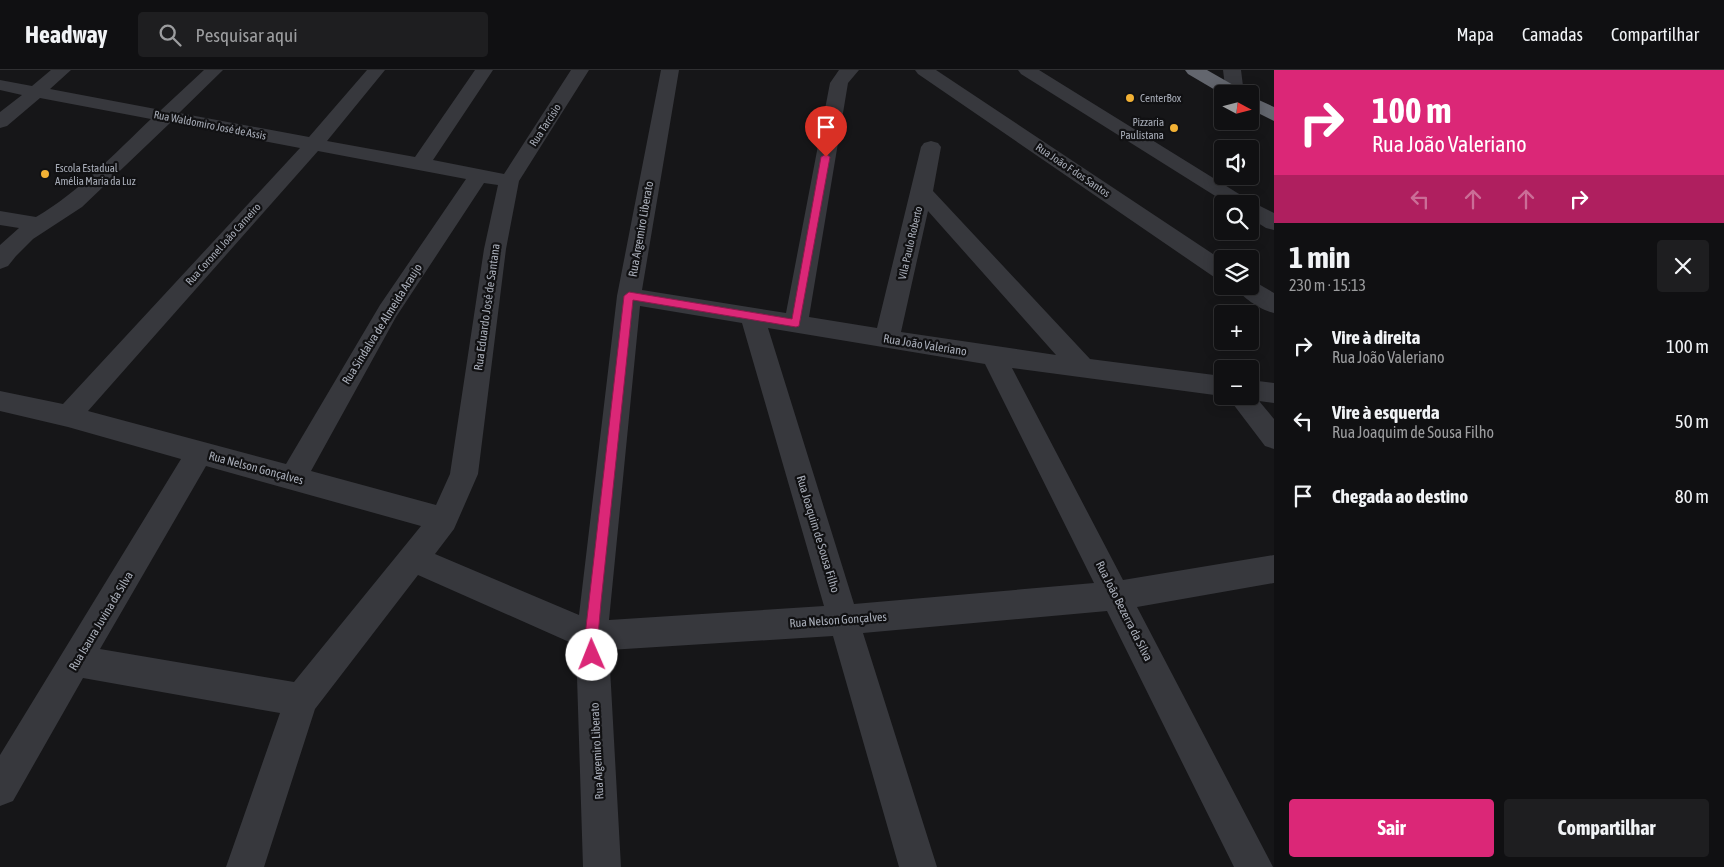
<!DOCTYPE html>
<html lang="pt">
<head>
<meta charset="utf-8">
<style>
	:root { --surface:#101012; --page:#1e1e20; --text:#f1f3f6; --muted:#9c9d9f; --line:#303032; --accent:#db2777 }
	body { margin:0; font-family:"Asap Condensed",sans-serif; background:var(--page); color:var(--text); height:100vh; display:flex; flex-direction:column; font-size:19px; white-space:nowrap }
	* { box-sizing:border-box; margin:0 }
	p { font-size:16px; color:var(--muted) }
	.icon { flex:none; width:28px; height:28px; fill:none; stroke:currentColor; stroke-width:2; stroke-linecap:round; stroke-linejoin:round }
	.map { position:relative; flex:1; overflow:hidden }
	.side { display:flex; flex-direction:column; background:var(--surface); width:450px }
	.side>* { flex:none }
	.hud { background:#db2777; color:#fff; overflow:hidden }
	.needle { width:32px; rotate:97deg }
	.tools { position:absolute; left:1214px; top:15px; display:grid; gap:10px }
	.tools a { display:grid; place-items:center; width:45px; height:45px; border-radius:5px; background:var(--surface); box-shadow:0 2px 12px #0003,0 0 0 1px var(--line); font-size:25px }
	.pin { position:absolute; display:grid; place-items:center; width:42px; height:42px; color:#fff; margin:-51px -21px; border-radius:50% 50% 50% 0; rotate:-45deg; box-shadow:0 0 5px #0007 }
	.pin .icon { rotate:45deg }
	.me { position:absolute; width:55px; margin:-28px; rotate:359deg; stroke-linejoin:round; filter:drop-shadow(0 0 4px #0008) }
	.turn { display:flex; align-items:center; gap:18px; height:105px; padding:0 15px; font-size:22px }
	.turn .icon { width:65px; height:65px; stroke-width:2.5 }
	.turn b { display:block; font-size:35px; line-height:42px }
	.lanes { display:flex; align-items:center; height:48px; padding:0 15px; background:#0003; justify-content:center; gap:25px; direction:ltr }
	.lanes .off { opacity:.35 }
	.round { display:grid; place-items:center; flex:none; width:52px; height:52px; border-radius:5px; background:var(--page) }
	.overview { display:flex; align-items:center; justify-content:space-between; height:85px; padding:0 15px }
	h1 { font-size:30px; font-weight:700; line-height:38px }
	.button { display:flex; gap:10px; margin-top:auto; padding:10px 15px }
	.button a { flex:1; height:58px; border-radius:5px; background:var(--accent); color:#fff; font-size:20px; font-weight:700; line-height:58px; text-align:center }
	.button a+a { background:var(--page); color:var(--text) }
	ul { padding:0; list-style:none }
	li { display:flex; align-items:center; gap:15px; height:75px; padding:0 15px }
	li div { flex:1 }
	li b { display:block; font-size:19px }
	li em { font-style:normal }
	header { display:flex; align-items:center; gap:30px; box-sizing:border-box; height:70px; padding:0 25px; background:var(--surface); border-bottom:1px solid var(--line) }
	header strong { font-size:24px }
	nav { display:flex; gap:28px; margin-inline-start:auto; font-size:18px }
	.search { width:350px; height:45px; background:var(--page); display:flex; align-items:center; gap:12px; box-sizing:border-box; padding:0 18px; border-radius:5px; color:var(--muted); font-size:19px }
	main { display:flex; flex:1; min-height:0 }
	.map>svg:first-child { display:block }
</style>
</head>
<body>
<header>
<strong>Headway</strong>
<div class="search"><svg class="icon" aria-label="search" viewBox="0 0 24 24"><circle cx="10" cy="10" r="6"/><path d="M15 15l6 6"/></svg>Pesquisar aqui</div>
<nav><a>Mapa</a><a>Camadas</a><a>Compartilhar</a></nav>
</header>
<main>
<div class="map">
<svg width="1274" height="797" viewBox="0 0 1274 797">
	<rect width="100%" height="100%" fill="#161618"/>
	<g fill="none" stroke-linecap="round" stroke-linejoin="round">
		<path fill="#37383d" fill-rule="evenodd" d="M 51,0 L 71,0 L 50,19 L 161,40 L 204,0 L 223,0 L 179,43 L 309,67 L 367,0 L 385,0 L 327,71 L 415,87 L 475,0 L 493,0 L 433,90 L 504,104 L 571,0 L 589,0 L 519,111 L 506,179 L 478,404 L 454,459 L 435,484 L 579,545 L 617,226 L 661,0 L 679,0 L 642,220 L 786,243 L 830,13 L 839,0 L 859,0 L 848,13 L 809,247 L 877,258 L 921,77 L 924,73 L 931,71 L 938,73 L 941,77 L 933,121 L 1090,289 L 1222,306 L 1222,326 L 1012,298 L 1123,510 L 1274,485 L 1274,513 L 1137,537 L 1273,797 L 1234,797 L 1107,541 L 863,563 L 937,797 L 899,797 L 833,566 L 609,580 L 621,797 L 583,797 L 576,575 L 418,505 L 315,639 L 264,797 L 226,797 L 280,643 L 83,608 L 13,731 L 0,736 L 0,685 L 181,389 L 68,357 L 0,341 L 0,321 L 63,334 L 300,78 L 170,53 L 82,137 L 33,169 L 16,186 L 8,196 L 0,199 L 0,175 L 19,158 L 0,155 L 0,141 L 36,147 C 79,122 114,84 151,49 L 40,28 L 7,56 L 0,58 L 0,42 L 22,25 L 0,20 L 0,10 L 32,16 ZM 318,81 L 466,109 L 380,235 L 286,394 L 88,341 ZM 484,113 L 498,115 L 484,179 L 450,404 L 436,435 L 311,401 L 396,247 ZM 928,141 L 1056,285 L 901,262 ZM 640,236 L 742,253 L 824,536 L 609,550 ZM 768,258 L 985,294 L 1094,513 L 854,534 ZM 206,396 L 421,456 L 294,612 L 100,579 Z
			M 915,0 L 936,0 L 1222,190 L 1222,209 L 1214,207 L 918,4 Z
			M 1018,0 L 1039,0 L 1252,132 L 1274,143 L 1274,160 L 1266,158 L 1250,148 L 1250,134 L 1228,134 L 1021,4 Z
			M 1223,0 L 1241,0 L 1244,24 L 1226,24 Z
			M 1250,209 L 1274,223 L 1274,243 C 1261,240 1242,228 1235,216 L 1250,216 Z
			M 1250,310 L 1274,313 L 1274,333 L 1259,331 L 1274,349 L 1274,379 L 1265,376 L 1227,326 L 1250,326 Z"/>
		<path fill="#63666e" fill-rule="evenodd" d="M 1185,0 L 1207,0 L 1242,20 L 1245,24 L 1222,24 L 1188,4 Z
			M 1250,26 L 1274,37 L 1274,51 L 1250,39 Z"/>
	</g>
	<path fill="#db2777" stroke="#8e194d" d="M 826,84 L 830,87 L 799,256 L 796,257 L 633,230 L 601,532 L 598,566 L 599,585 L 597,590 L 592,592 L 588,590 L 585,566 L 624,226 L 629,222 L 792,249 L 821,87 Z"/>
	<g fill="#f2b134" stroke="#111113" stroke-width="2">
		<circle cx="1130" cy="28" r="5"/>
		<circle cx="1174" cy="58" r="5"/>
		<circle cx="45" cy="104" r="5"/>
	</g>
	<g text-anchor="middle" stroke-width="4.5" stroke-linejoin="round" paint-order="stroke">
		<g font-size="11" fill="#a8adb8" stroke="#111113" text-anchor="start">
			<text x="1140" y="32">CenterBox</text>
			<text x="1164" y="56" text-anchor="end">Pizzaria<tspan x="1164" dy="13">Paulistana</tspan></text>
			<text x="55" y="102">Escola Estadual<tspan x="55" dy="13">Amélia Maria da Luz</tspan></text>
		</g>
		<g font-size="11" fill="#a8adb8" stroke="#111113">
			<text transform="translate(210 55) rotate(11)" y="4">Rua Waldomiro José de Assis</text>
			<text transform="translate(545 55) rotate(-57)" y="4">Rua Tarcisio</text>
			<text transform="translate(1073 100) rotate(34)" y="4">Rua João F dos Santos</text>
			<text transform="translate(910 173) rotate(-77)" y="4">Vila Paulo Roberto</text>
			<text transform="translate(223 174) rotate(-48)" y="4">Rua Coronel João Carneiro</text>
		</g>
		<g font-size="12" fill="#a8adb8" stroke="#111113">
			<text transform="translate(641 159) rotate(-80)" y="4">Rua Argemiro Liberato</text>
			<text transform="translate(487 237) rotate(-82)" y="4">Rua Eduardo José de Santana</text>
			<text transform="translate(382 254) rotate(-58)" y="4">Rua Sindalva de Almeida Araujo</text>
			<text transform="translate(925 275) rotate(9)" y="4">Rua João Valeriano</text>
			<text transform="translate(256 398) rotate(15)" y="4">Rua Nelson Gonçalves</text>
			<text transform="translate(818 464) rotate(73)" y="4">Rua Joaquim de Sousa Filho</text>
			<text transform="translate(1124 541) rotate(63)" y="4">Rua Joāo Bezerra da Silva</text>
			<text transform="translate(838 550) rotate(-4)" y="4">Rua Nelson Gonçalves</text>
			<text transform="translate(101 551) rotate(-59)" y="4">Rua Isaura Juvina da Silva</text>
			<text transform="translate(597 681) rotate(-93)" y="4">Rua Argemiro Liberato</text>
		</g>
	</g>
</svg>
<div class="tools">
<a><svg class="needle" viewBox="-14 -14 28 28"><path d="M0-13l5 13h-10z" fill="#e53935"/><path d="M0 13l5-13h-10z" fill="#9c9d9f"/></svg></a>
<a><svg class="icon" aria-label="sound" viewBox="0 0 24 24"><path d="M4 9h4l5-4v14l-5-4H4zM17 9q2 3 0 6"/></svg></a>
<a><svg class="icon" aria-label="search" viewBox="0 0 24 24"><circle cx="10" cy="10" r="6"/><path d="M15 15l6 6"/></svg></a>
<a><svg class="icon" aria-label="layers" viewBox="0 0 24 24"><path d="M12 4l9 5-9 5-9-5zM3 14l9 5 9-5"/></svg></a>
<a>+</a>
<a>−</a>
</div>
<div class="pin" style="left:826px;top:87px;background:#d93025"><svg class="icon" aria-label="arrive" viewBox="0 0 24 24"><path d="M6 21V4h12l-3 4 3 4H6"/></svg></div>
<svg class="me" style="left:592px;top:585px" viewBox="-20 -20 40 40"><circle r="19" fill="#fff"/><path d="M0-13L10 11 0 6-10 11z" fill="#db2777"/></svg>
</div>
<section class="side">
<div class="hud">
<div class="turn"><svg class="icon" aria-label="right" viewBox="0 0 24 24"><path d="M7 20v-9h11M14 6l5 5-5 5"/></svg><div><b>100 m</b>Rua João Valeriano</div></div>
<div class="lanes"><svg class="icon off" aria-label="left" viewBox="0 0 24 24"><path d="M17 20v-9H6M10 6l-5 5 5 5"/></svg><svg class="icon off" aria-label="ahead" viewBox="0 0 24 24"><path d="M12 20V5M6 11l6-6 6 6"/></svg><svg class="icon off" aria-label="ahead" viewBox="0 0 24 24"><path d="M12 20V5M6 11l6-6 6 6"/></svg><svg class="icon" aria-label="right" viewBox="0 0 24 24"><path d="M7 20v-9h11M14 6l5 5-5 5"/></svg></div>
</div>
<div class="overview"><div><h1>1 min</h1><p>230 m · 15:13</p></div><a class="round"><svg class="icon" aria-label="close" viewBox="0 0 24 24"><path d="M6 6l12 12M18 6L6 18"/></svg></a></div>
<ul>
<li><svg class="icon" aria-label="right" viewBox="0 0 24 24"><path d="M7 20v-9h11M14 6l5 5-5 5"/></svg><div><b>Vire à direita</b><p>Rua João Valeriano</p></div><em>100 m</em></li>
<li><svg class="icon" aria-label="left" viewBox="0 0 24 24"><path d="M17 20v-9H6M10 6l-5 5 5 5"/></svg><div><b>Vire à esquerda</b><p>Rua Joaquim de Sousa Filho</p></div><em>50 m</em></li>
<li><svg class="icon" aria-label="arrive" viewBox="0 0 24 24"><path d="M6 21V4h12l-3 4 3 4H6"/></svg><div><b>Chegada ao destino</b></div><em>80 m</em></li>
</ul>
<div class="button"><a>Sair</a><a>Compartilhar</a></div>
</section>
</main>
</body>
</html>
